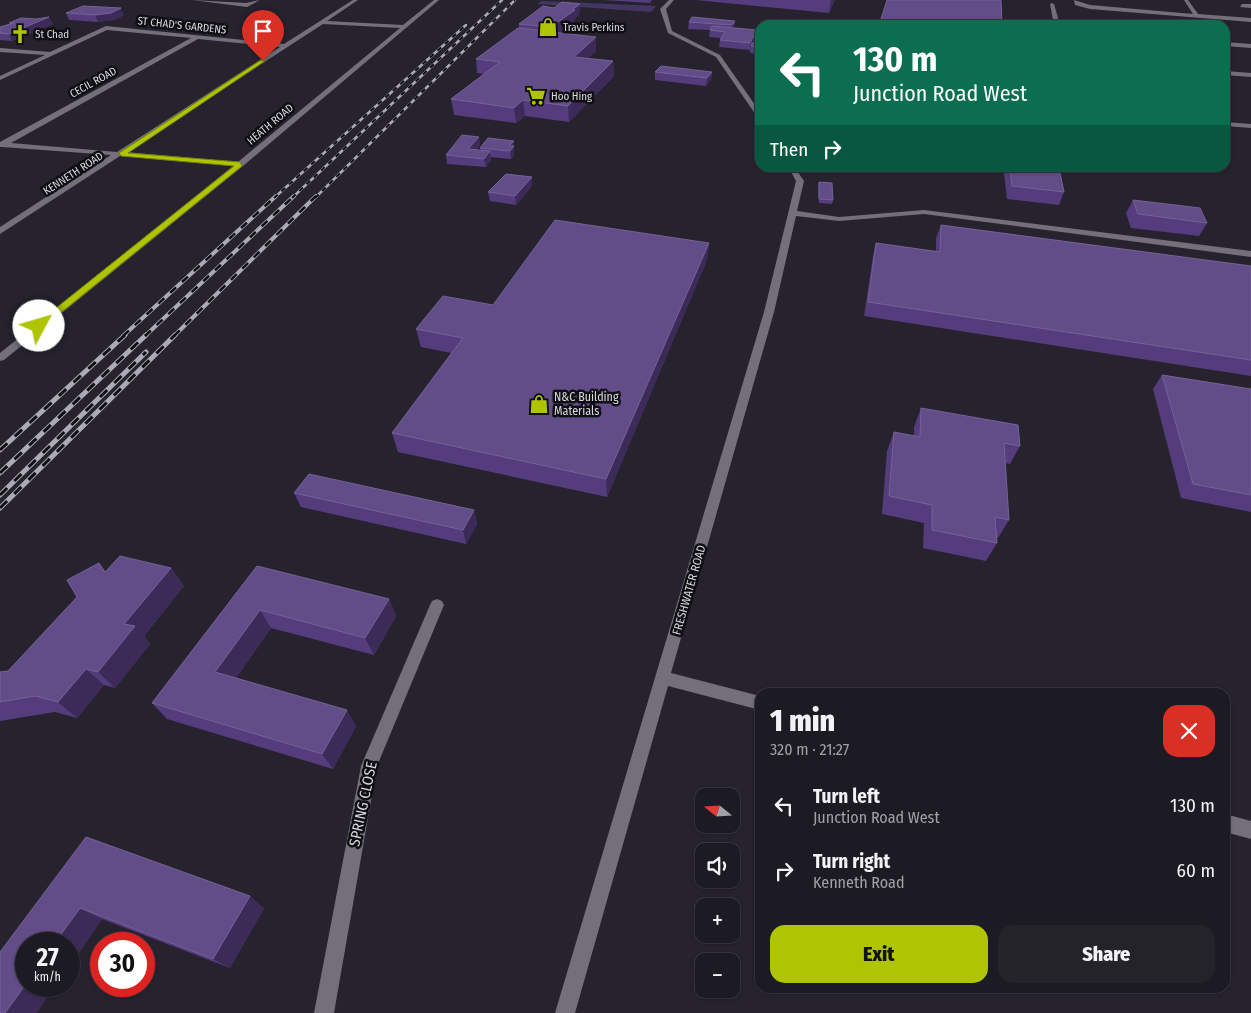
<!DOCTYPE html>
<html lang="en">
<head>
<meta charset="utf-8">
<style>
	:root { --surface:#1c1a22; --page:#25232a; --text:#f1f3f6; --muted:#a0a1a5; --line:#3a3840; --accent:#afc504 }
	body { margin:0; font-family:"Fira Sans Condensed",sans-serif; background:var(--page); color:var(--text); height:100vh; display:flex; flex-direction:column; font-size:19px; white-space:nowrap }
	* { box-sizing:border-box; margin:0 }
	p { font-size:16px; color:var(--muted) }
	.icon { flex:none; width:28px; height:28px; fill:none; stroke:currentColor; stroke-width:2; stroke-linecap:round; stroke-linejoin:round }
	.map { position:relative; flex:1; overflow:hidden }
	.side { position:absolute; left:755px; top:688px; width:475px; height:305px; display:flex; flex-direction:column; background:var(--surface); border-radius:15px; box-shadow:0 1px 4px #0004,0 0 0 1px var(--line) }
	.side>* { flex:none }
	.hud { position:absolute; left:755px; top:20px; width:475px; height:152px; border-radius:15px; box-shadow:0 1px 4px #0004,0 0 0 1px var(--line); background:#0b6e4f; color:#fff; overflow:hidden }
	.needle { width:32px; rotate:288deg }
	.buttons { position:absolute; left:695px; top:788px; display:grid; gap:10px }
	.buttons a { display:grid; place-items:center; width:45px; height:45px; border-radius:10px; background:var(--surface); box-shadow:0 1px 4px #0004,0 0 0 1px var(--line); font-size:25px }
	.speed { position:absolute; left:15px; top:932px; display:flex; gap:10px; font-size:25px; font-weight:700; text-align:center }
	.speed>* { display:grid; place-content:center; width:65px; height:65px; border-radius:50%; background:var(--surface); box-shadow:0 1px 4px #0004,0 0 0 1px var(--line); line-height:1 }
	.speed small { font-size:12px; font-weight:400 }
	.speed .limit { border:8px solid #d22; background:#fff; color:#111 }
	.pin { position:absolute; display:grid; place-items:center; width:42px; height:42px; color:#fff; margin:-51px -21px; border-radius:50% 50% 50% 0; rotate:-45deg; box-shadow:0 0 5px #0007 }
	.pin .icon { rotate:45deg }
	.me { position:absolute; width:55px; margin:-28px; rotate:51deg; stroke-linejoin:round; filter:drop-shadow(0 0 4px #0008) }
	.turn { display:flex; align-items:center; gap:18px; height:105px; padding:0 15px; font-size:22px }
	.turn .icon { width:65px; height:65px; stroke-width:2.5 }
	.turn b { display:block; font-size:35px; line-height:42px }
	.then { display:flex; align-items:center; height:48px; padding:0 15px; background:#0003; gap:10px; font-size:19px }
	.round { display:grid; place-items:center; flex:none; width:52px; height:52px; border-radius:15px; background:var(--page) }
	.overview { display:flex; align-items:center; justify-content:space-between; height:85px; padding:0 15px }
	h1 { font-size:30px; font-weight:800; line-height:38px }
	.button { display:flex; gap:10px; margin-top:auto; padding:10px 15px }
	.button a { flex:1; height:58px; border-radius:15px; background:var(--accent); color:#111; font-size:20px; font-weight:800; line-height:58px; text-align:center }
	.button a+a { background:var(--page); color:var(--text) }
	ul { padding:0; list-style:none }
	li { display:flex; align-items:center; gap:15px; height:65px; padding:0 15px }
	li div { flex:1 }
	li b { display:block; font-size:19px }
	li em { font-style:normal }
	.map>svg:first-child { display:block }
</style>
</head>
<body>
<div class="map">
<svg width="1251" height="1013" viewBox="0 0 1251 1013">
	<rect width="100%" height="100%" fill="#26232e"/>
	<path fill="#443663" d="M 542,1 L 656,6 L 651,12 L 537,4 Z"/>
	<g fill="none" stroke-linecap="round" stroke-linejoin="round">
		<path fill="#73707c" fill-rule="evenodd" d="M 192,0 L 246,3 L 260,0 L 247,7 Z
			M 353,0 L 358,0 L 327,21 L 403,25 L 434,0 L 439,0 L 243,166 L 4,360 L 0,361 L 0,353 L 233,166 L 120,156 L 0,234 L 0,227 L 111,155 L 2,147 L 0,147 L 0,142 L 191,38 L 107,30 L 0,80 L 0,76 L 45,55 L 0,52 L 0,48 L 50,52 L 106,26 L 284,44 ZM 323,24 L 400,28 L 238,162 L 126,152 ZM 198,39 L 280,47 L 117,152 L 11,143 Z
			M 669,0 L 674,0 L 666,9 L 672,31 L 720,55 L 760,112 L 760,119 L 758,118 L 716,57 L 668,33 L 660,9 Z
			M 1074,0 L 1090,5 L 1193,14 L 1184,0 L 1188,0 L 1198,14 L 1251,18 L 1251,22 L 1090,9 L 1075,5 Z
			M 1052,3 L 1054,4 L 1060,25 L 1054,25 L 1050,4 Z
			M 1242,4 L 1251,4 L 1251,8 L 1240,7 Z
			M 1225,42 L 1251,44 L 1251,48 L 1225,46 Z
			M 1225,71 L 1251,73 L 1251,77 L 1225,75 Z
			M 1225,122 L 1251,124 L 1251,128 L 1225,126 Z
			M 789,168 L 795,168 L 804,181 L 797,211 L 839,217 L 924,210 L 1251,251 L 1251,257 L 924,214 L 839,221 L 796,216 L 774,312 L 671,673 L 760,696 L 760,710 L 668,686 L 575,1013 L 555,1013 L 764,312 L 796,181 Z
			M 437,599 L 442,601 L 444,605 L 377,766 L 334,1013 L 314,1013 L 361,766 L 430,605 L 432,601 Z
			M 1225,814 L 1251,821 L 1251,839 L 1225,832 Z"/>
		<g stroke="#acaab2" stroke-width="2.5">
			<path id="rail-far2" d="M 274,198 L 466,25
				M 292,198 L 502,0
				M 315,198 L 515,0"/>
		</g>
		<g stroke="#acaab2" stroke-width="4">
			<path id="rail-far1" d="M 123,336 L 276,196
				M 145,336 L 294,196
				M 174,336 L 316,196"/>
		</g>
		<g stroke="#acaab2" stroke-width="5">
			<path id="rail" d="M 0,450 L 125,335
				M 0,473 L 146,335
				M 0,495 L 146,352
				M 0,508 L 175,335"/>
		</g>
		<use href="#rail-far2" stroke="#0f0e12" stroke-width="2" stroke-dasharray="5" stroke-linecap="butt"/>
		<use href="#rail-far1" stroke="#0f0e12" stroke-width="2.5" stroke-dasharray="8" stroke-linecap="butt"/>
		<use href="#rail" stroke="#0f0e12" stroke-width="3" stroke-dasharray="10" stroke-linecap="butt"/>
	</g>
	<path fill="#543c7d" d="M 603,0 L 652,0 L 650,3 Z
		M 696,0 L 835,0 L 829,13 Z
		M 66,13 L 124,15 L 114,20 L 98,22 L 69,20 Z
		M 580,14 L 575,18 L 575,20 L 559,33 L 596,51 L 588,58 L 613,61 L 614,76 L 569,122 L 525,116 L 516,123 L 454,115 L 451,99 L 484,74 L 477,73 L 476,59 L 519,28 L 519,24 Z
		M 735,21 L 734,28 L 757,30 L 756,37 L 753,43 L 760,44 L 760,68 L 758,67 L 759,60 L 758,60 L 758,54 L 750,53 L 750,49 L 750,50 L 719,47 L 720,40 L 721,38 L 709,37 L 710,30 L 688,29 L 689,22 Z
		M 9,23 L 53,24 L 12,41 L 0,40 L 0,27 L 10,24 Z
		M 655,72 L 712,72 L 711,80 L 706,86 L 655,80 Z
		M 514,141 L 514,155 L 511,159 L 491,157 L 491,160 L 486,167 L 447,164 L 446,155 L 480,145 L 476,150 L 481,151 L 480,148 Z
		M 1006,168 L 1059,168 L 1064,192 L 1059,205 L 1007,199 L 1004,173 Z
		M 819,182 L 833,200 L 832,204 L 819,203 L 818,187 Z
		M 532,186 L 516,205 L 490,201 L 488,192 Z
		M 1133,200 L 1207,223 L 1199,236 L 1131,228 L 1126,213 Z
		M 941,225 L 1251,266 L 1251,376 L 864,316 L 873,256 L 876,243 L 936,251 L 936,238 Z
		M 709,243 L 707,260 L 607,497 L 398,452 L 392,433 L 451,353 L 421,347 L 416,329 L 493,305 Z
		M 1162,375 L 1251,389 L 1251,512 L 1181,498 L 1153,389 Z
		M 921,408 L 1020,446 L 1010,464 L 1005,463 L 1009,520 L 998,538 L 996,538 L 997,543 L 986,561 L 923,548 L 924,523 L 882,514 L 887,451 L 894,432 L 914,436 L 914,427 Z
		M 294,493 L 474,510 L 477,524 L 466,544 L 301,507 Z
		M 257,566 L 389,599 L 396,616 L 374,655 L 271,628 L 236,678 L 356,726 L 333,769 L 167,719 L 152,703 Z
		M 171,568 L 184,586 L 144,636 L 150,644 L 115,688 L 104,685 L 77,718 L 55,712 L 0,721 L 0,672 L 8,671 L 106,571 Z
		M 86,837 L 264,908 L 230,968 L 102,919 L 69,967 L 69,944 Z"/>
	<path fill="#3c2b59" d="M 831,0 L 835,0 L 829,13 Z
		M 580,4 L 580,14 L 575,18 L 575,20 L 552,38 L 551,27 Z
		M 121,8 L 124,15 L 114,20 L 98,22 L 95,15 Z
		M 49,17 L 53,24 L 12,41 L 9,34 Z
		M 735,21 L 734,28 L 732,32 L 732,25 Z
		M 757,30 L 756,37 L 752,46 L 751,46 L 750,50 L 750,43 Z
		M 596,37 L 596,51 L 574,71 L 574,57 Z
		M 613,61 L 614,76 L 569,122 L 568,106 Z
		M 712,72 L 711,80 L 706,86 L 707,78 Z
		M 523,100 L 525,116 L 516,123 L 514,108 Z
		M 479,137 L 480,145 L 470,158 L 468,149 Z
		M 514,141 L 514,155 L 511,159 L 509,146 Z
		M 490,151 L 491,160 L 486,167 L 484,159 Z
		M 532,177 L 532,186 L 516,205 L 515,196 Z
		M 709,243 L 707,260 L 607,497 L 606,479 Z
		M 474,510 L 477,524 L 466,544 L 463,530 Z
		M 171,568 L 184,586 L 144,636 L 150,644 L 115,688 L 98,672 L 124,624 Z
		M 389,599 L 396,616 L 374,655 L 365,638 Z
		M 260,610 L 271,628 L 228,689 L 215,672 Z
		M 86,669 L 104,685 L 77,718 L 58,702 Z
		M 347,710 L 356,726 L 333,769 L 322,754 Z
		M 250,896 L 264,908 L 230,968 L 213,959 Z
		M 80,908 L 102,919 L 69,967 L 69,944 L 54,944 Z
		M 26,984 L 26,986 L 55,986 L 37,1013 L 5,1013 Z"/>
	<path fill="#624d88" stroke="#756296" d="M 887,0 L 1001,0 L 1002,25 L 879,25 Z
		M 562,2 L 580,4 L 572,10 L 575,10 L 551,27 L 519,24 L 543,6 L 554,8 Z
		M 83,6 L 121,8 L 111,13 L 95,15 L 66,13 Z
		M 49,17 L 9,34 L 0,33 L 0,27 L 14,23 L 9,23 L 21,18 L 36,19 Z
		M 692,17 L 735,21 L 732,25 L 689,22 Z
		M 712,26 L 757,30 L 750,43 L 720,40 L 725,32 L 710,30 Z
		M 518,28 L 596,37 L 574,57 L 613,61 L 568,106 L 523,100 L 514,108 L 451,99 L 500,62 L 476,59 Z
		M 752,43 L 760,44 L 760,47 L 751,46 Z
		M 661,66 L 712,72 L 707,78 L 655,72 Z
		M 462,135 L 479,137 L 468,149 L 490,151 L 484,159 L 446,155 Z
		M 488,138 L 514,141 L 509,146 L 514,146 L 510,151 L 480,148 Z
		M 1010,168 L 1059,168 L 1064,192 L 1012,186 Z
		M 506,174 L 532,177 L 515,196 L 488,192 Z
		M 819,182 L 832,183 L 833,200 L 819,199 Z
		M 1133,200 L 1200,208 L 1207,223 L 1138,214 Z
		M 555,220 L 709,243 L 606,479 L 392,433 L 463,338 L 416,329 L 443,296 L 493,305 Z
		M 941,225 L 1251,266 L 1251,360 L 868,302 L 876,243 L 940,252 Z
		M 1162,375 L 1251,389 L 1251,495 L 1193,484 Z
		M 921,408 L 1018,425 L 1020,446 L 1004,443 L 1009,520 L 995,517 L 997,543 L 932,530 L 932,505 L 889,496 L 894,432 L 920,437 Z
		M 309,474 L 474,510 L 463,530 L 294,493 Z
		M 120,556 L 171,568 L 124,624 L 135,626 L 98,672 L 86,669 L 58,702 L 35,696 L 0,702 L 0,672 L 8,671 L 77,597 L 67,580 L 99,563 L 105,572 Z
		M 257,566 L 389,599 L 365,638 L 260,610 L 215,672 L 347,710 L 322,754 L 152,703 Z
		M 86,837 L 250,896 L 213,959 L 80,908 L 54,944 L 26,944 L 26,984 L 5,1013 L 0,1013 L 0,952 Z"/>
	<path fill="#afc504" stroke="#728003" d="M 261,60 L 265,61 L 128,153 L 240,162 L 242,166 L 42,328 L 36,328 L 36,324 L 234,166 L 121,156 L 119,153 Z"/>
	<defs>
		<g id="shop-bare" transform="scale(1.5)"><path d="M-5-2.5h2.3a2.7 3.5 0 0 1 5.4 0H5L5.5 6h-11ZM-1.5-2.5h3a1.5 2.3 0 0 0-3 0Z" fill="#afc504" stroke="#0f0e12" stroke-width="2.5" paint-order="stroke"/></g>
		<g id="church-bare" transform="scale(1.5)"><path d="M-1.2-6h2.4v3.5h3.3v2.4h-3.3V6h-2.4V-.1h-3.3v-2.4h3.3Z" fill="#afc504" stroke="#0f0e12" stroke-width="2.5" paint-order="stroke"/></g>
		<g id="supermarket-bare" transform="scale(1.5)"><path d="M-6-5.5h2.5l.6 2H6L4.5 2H-2.5L-4.4-4H-6ZM-1.5 3.2a1.3 1.3 0 1 0 .1 0ZM3 3.2a1.3 1.3 0 1 0 .1 0Z" fill="#afc504" stroke="#0f0e12" stroke-width="2.5" paint-order="stroke"/></g>
	</defs>
	<g fill-rule="evenodd">
		<use href="#shop-bare" x="548" y="27"/>
		<use href="#church-bare" x="20" y="34"/>
		<use href="#supermarket-bare" x="536" y="96"/>
		<use href="#shop-bare" x="539" y="404"/>
	</g>
	<g text-anchor="middle" stroke-width="5" stroke-linejoin="round" paint-order="stroke">
		<g font-size="11" fill="#d9d8df" stroke="#0f0e12">
			<text transform="translate(182 25) rotate(6)" y="4">ST CHAD'S GARDENS</text>
			<text transform="translate(93 82) rotate(-29)" y="4">CECIL ROAD</text>
			<text transform="translate(270 124) rotate(-40)" y="4">HEATH ROAD</text>
			<text transform="translate(73 173) rotate(-33)" y="4">KENNETH ROAD</text>
		</g>
		<g font-size="11" fill="#d9d8df" stroke="#0f0e12" text-anchor="start">
			<text x="563" y="31">Travis Perkins</text>
			<text x="35" y="38">St Chad</text>
			<text x="551" y="100">Hoo Hing</text>
		</g>
		<g font-size="12" fill="#d9d8df" stroke="#0f0e12" text-anchor="start">
			<text x="554" y="401">N&amp;C Building<tspan x="554" dy="14">Materials</tspan></text>
		</g>
		<g font-size="12" fill="#d9d8df" stroke="#0f0e12">
			<text transform="translate(689 590) rotate(-74)" y="4">FRESHWATER ROAD</text>
		</g>
		<g font-size="15" fill="#d9d8df" stroke="#0f0e12">
			<text transform="translate(363 804) rotate(-78)" y="5">SPRING CLOSE</text>
		</g>
	</g>
</svg>
<div class="buttons">
<a><svg class="needle" viewBox="-14 -14 28 28"><path d="M0-13l5 13h-10z" fill="#e53935"/><path d="M0 13l5-13h-10z" fill="#a0a1a5"/></svg></a>
<a><svg class="icon" aria-label="sound" viewBox="0 0 24 24"><path d="M4 9h4l5-4v14l-5-4H4zM17 9q2 3 0 6"/></svg></a>
<a>+</a>
<a>−</a>
</div>
<div class="speed"><div>27<small>km/h</small></div><div class="limit">30</div></div>
<div class="pin" style="left:263px;top:61px;background:#d93025"><svg class="icon" aria-label="arrive" viewBox="0 0 24 24"><path d="M6 21V4h12l-3 4 3 4H6"/></svg></div>
<svg class="me" style="left:39px;top:326px" viewBox="-20 -20 40 40"><circle r="19" fill="#fff"/><path d="M0-13L10 11 0 6-10 11z" fill="#afc504"/></svg>
<div class="hud">
<div class="turn"><svg class="icon" aria-label="left" viewBox="0 0 24 24"><path d="M17 20v-9H6M10 6l-5 5 5 5"/></svg><div><b>130 m</b>Junction Road West</div></div>
<div class="then">Then<svg class="icon" aria-label="right" viewBox="0 0 24 24"><path d="M7 20v-9h11M14 6l5 5-5 5"/></svg></div>
</div>
<section class="side">
<div class="overview"><div><h1>1 min</h1><p>320 m · 21:27</p></div><a class="round" style="background:#d93025;color:#fff"><svg class="icon" aria-label="close" viewBox="0 0 24 24"><path d="M6 6l12 12M18 6L6 18"/></svg></a></div>
<ul>
<li><svg class="icon" aria-label="left" viewBox="0 0 24 24"><path d="M17 20v-9H6M10 6l-5 5 5 5"/></svg><div><b>Turn left</b><p>Junction Road West</p></div><em>130 m</em></li>
<li><svg class="icon" aria-label="right" viewBox="0 0 24 24"><path d="M7 20v-9h11M14 6l5 5-5 5"/></svg><div><b>Turn right</b><p>Kenneth Road</p></div><em>60 m</em></li>
</ul>
<div class="button"><a>Exit</a><a>Share</a></div>
</section>
</div>
</body>
</html>
